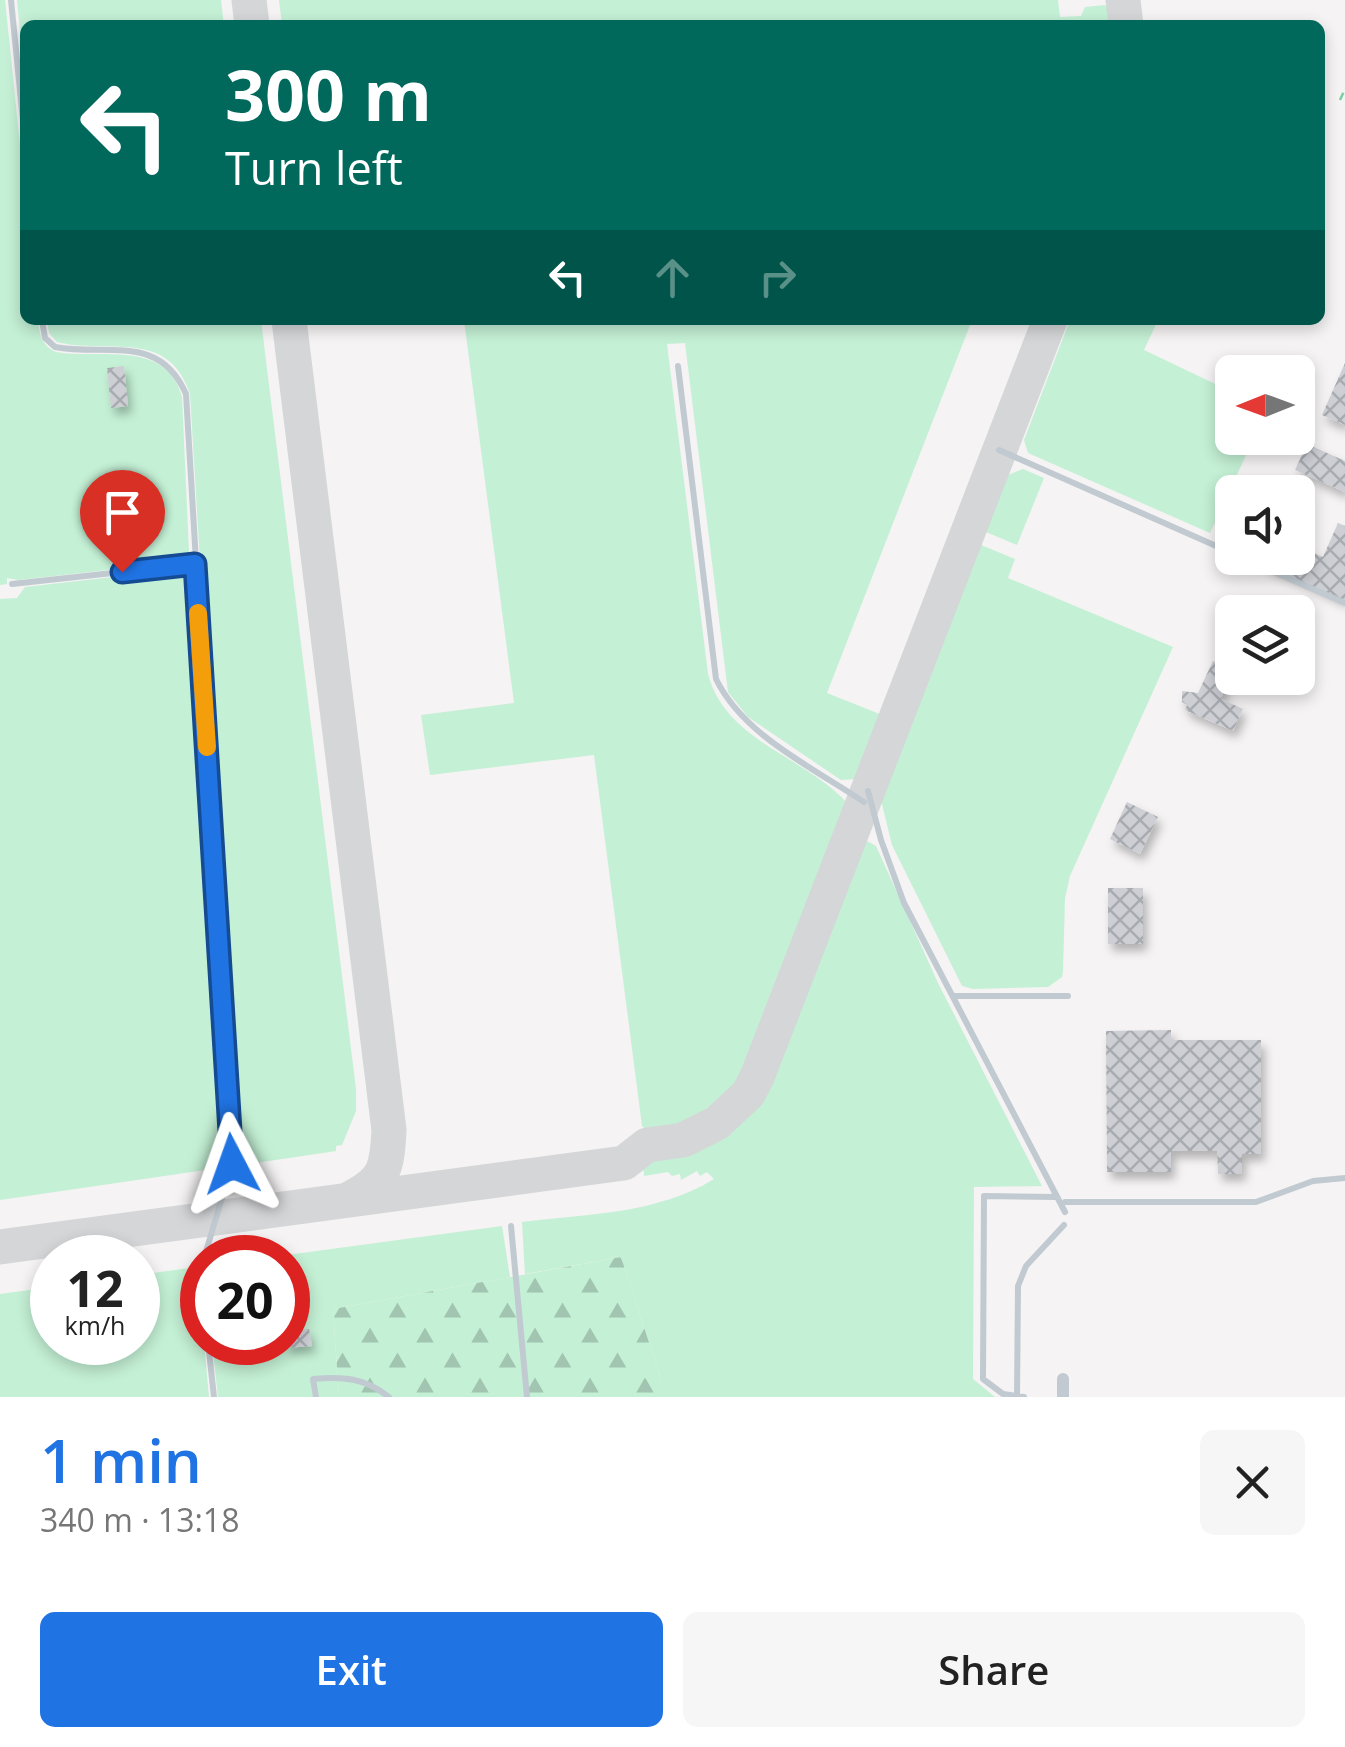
<!DOCTYPE html>
<html lang="en">
<head>
<meta charset="utf-8">
<style>
	:root { --surface:#fff; --page:#f6f6f6; --text:#222; --muted:#767676; --accent:#2073e2 }
	body { margin:0; font-family:"Open Sans",sans-serif; background:var(--page); color:var(--text); height:100vh; display:flex; flex-direction:column; font-size:38px; white-space:nowrap }
	* { box-sizing:border-box; margin:0 }
	p { font-size:32px; color:var(--muted) }
	.icon { flex:none; width:55px; height:55px; fill:none; stroke:currentColor; stroke-width:2; stroke-linecap:round; stroke-linejoin:round }
	.map { position:relative; height:1397px; overflow:hidden }
	.details { display:flex; flex-direction:column; background:var(--surface); flex:1 }
	.details>* { flex:none }
	.top-card { position:absolute; left:20px; top:20px; width:1305px; height:305px; border-radius:15px; box-shadow:0 5px 15px #0003; background:#00695c; color:#fff; overflow:hidden }
	.needle { width:65px; rotate:269deg }
	.controls { position:absolute; left:1215px; top:355px; display:grid; gap:20px }
	.controls a { display:grid; place-items:center; width:100px; height:100px; border-radius:15px; background:var(--surface); box-shadow:0 5px 15px #0003; font-size:50px }
	.speed { position:absolute; left:30px; top:1235px; display:flex; gap:20px; font-size:50px; font-weight:700; text-align:center }
	.speed>* { display:grid; place-content:center; width:130px; height:130px; border-radius:50%; background:var(--surface); box-shadow:0 5px 15px #0003; line-height:1 }
	.speed small { font-size:25px; font-weight:400 }
	.speed .limit { border:15px solid #d22; background:#fff; color:#111 }
	.pin { position:absolute; display:grid; place-items:center; width:85px; height:85px; color:#fff; margin:-102px -42px; border-radius:50% 50% 50% 0; rotate:-45deg; box-shadow:0 0 10px #0007 }
	.pin .icon { rotate:45deg }
	.me { position:absolute; width:110px; margin:-55px; rotate:356deg; stroke-linejoin:round; filter:drop-shadow(0 0 8px #0008) }
	.turn { display:flex; align-items:center; gap:35px; height:210px; padding:0 40px; font-size:45px }
	.turn .icon { width:130px; height:130px; stroke-width:2.5 }
	.turn b { display:block; font-size:70px; line-height:85px }
	.lanes { display:flex; align-items:center; height:95px; padding:0 40px; background:#0003; justify-content:center; gap:50px; direction:ltr }
	.lanes .off { opacity:.35 }
	.round { display:grid; place-items:center; flex:none; width:105px; height:105px; border-radius:15px; background:var(--page) }
	.headline { display:flex; align-items:center; justify-content:space-between; height:170px; padding:0 40px }
	h1 { font-size:60px; font-weight:600; line-height:75px; color:var(--accent) }
	.cta { display:flex; gap:20px; margin-top:auto; padding:20px 40px }
	.cta a { flex:1; height:115px; border-radius:15px; background:var(--accent); color:#fff; font-size:40px; font-weight:600; line-height:115px; text-align:center }
	.cta a+a { background:var(--page); color:var(--text) }
	.map>svg:first-child { display:block }
</style>
</head>
<body>
<div class="map">
<svg width="1345" height="1397" viewBox="0 0 1345 1397">
	<defs>
		<pattern id="forest-firs" width="22" height="20" patternUnits="userSpaceOnUse" patternTransform="scale(2.5)"><rect width="22" height="20" fill="#c4f0d5"/><path d="M5 1l3.5 6h-7zM16 11l3.5 6h-7z" fill="#a1c5b0"/></pattern>
		<pattern id="building-cross-hatch" width="8" height="8" patternUnits="userSpaceOnUse" patternTransform="scale(2.5)"><rect width="8" height="8" fill="#cdcfd5"/><path d="M0 0l8 8M0 8l8-8" fill="none" stroke="#a8abb0"/></pattern>
		<filter id="shadow"><feDropShadow dx="4" dy="7" stdDeviation="5" flood-color="#0004"/></filter>
	</defs>
	<rect width="100%" height="100%" fill="#f5f3f3"/>
	<path fill="#c4f0d5" d="M 0,0 L 5,0 L 25,194 L 25,320 L 38,320 C 40,335 41,345 56,352 C 99,360 166,338 182,397 L 189,552 L 179,562 L 18,580 L 7,578 L 7,584 L 0,585 Z
		M 17,0 L 221,0 L 224,25 L 25,25 L 25,82 Z
		M 279,0 L 1058,0 L 1060,17 L 1081,16 L 1085,7 L 1105,5 L 1109,8 L 1111,25 L 282,25 Z
		M 47,320 L 261,320 L 356,1089 L 356,1111 L 342,1145 L 336,1146 L 336,1151 L 242,1165 L 236,1160 L 190,394 C 168,327 108,355 57,342 L 49,333 Z
		M 464,320 L 972,320 L 827,693 L 882,715 L 857,779 L 841,780 L 748,717 L 728,692 L 685,343 L 667,344 L 708,674 C 726,742 805,756 848,804 L 801,923 L 809,927 C 784,990 756,1111 685,1132 C 668,1137 655,1139 642,1126 L 594,755 L 430,775 L 421,715 L 514,703 Z
		M 1070,320 L 1158,320 L 1144,350 L 1232,392 L 1232,438 L 1254,438 L 1210,533 L 1028,453 L 1024,440 Z
		M 1023,469 L 1044,478 L 1017,545 L 986,532 L 1008,475 Z
		M 981,545 L 1015,559 L 1008,578 L 1173,647 L 1070,876 L 1065,898 L 1063,971 L 1062,977 L 1048,987 L 973,989 L 962,986 L 892,845 L 881,800 Z
		M 174,570 L 186,573 L 193,584 L 226,1167 L 0,1200 L 0,599 L 17,598 L 25,587 Z
		M 867,841 L 876,846 L 938,983 L 1042,1186 L 974,1187 L 973,1379 L 995,1397 L 683,1397 L 682,1379 L 661,1379 L 621,1257 L 525,1274 L 522,1222 C 587,1214 658,1214 714,1179 L 707,1172 L 700,1176 L 697,1171 L 681,1180 L 680,1174 L 672,1176 L 668,1172 L 644,1176 L 643,1160 C 654,1145 678,1149 696,1142 C 725,1130 745,1108 762,1082 L 820,931 L 828,933 L 863,842 Z
		M 502,1226 L 510,1277 L 333,1309 L 339,1397 L 218,1397 L 212,1343 L 288,1342 L 288,1258 L 272,1257 Z
		M 197,1267 L 209,1397 L 0,1397 L 0,1294 L 52,1287 L 52,1342 L 138,1342 L 138,1275 Z"/>
	<path fill="url(#forest-firs)" d="M 621,1257 L 661,1379 L 683,1379 L 683,1397 L 339,1397 L 333,1309 Z"/>
	<g fill="none" stroke-linecap="round" stroke-linejoin="round">
		<path stroke="#d5d6d8" stroke-width="35" d="M 249,0 L 252,25
			M 1123,0 L 1126,25
			M 289,320 L 389,1130 C 387,1169 385,1181 349,1199
			M 0,1247 L 624,1163 L 647,1145 L 683,1140 L 717,1123 L 748,1094 L 757,1077 L 1050,320"/>
	</g>
	<path fill="url(#building-cross-hatch)" filter="url(#shadow)" d="M 1345,363 L 1345,425 L 1322,415 Z
		M 124,366 L 128,406 L 111,408 L 107,368 Z
		M 1307,444 L 1345,461 L 1345,492 L 1295,470 Z
		M 1338,523 L 1345,526 L 1345,601 L 1265,565 L 1269,558 L 1298,558 L 1298,546 L 1323,557 Z
		M 1213,661 L 1232,669 L 1221,699 L 1243,709 L 1233,731 L 1185,710 L 1187,705 L 1182,702 L 1182,691 L 1198,693 Z
		M 1127,802 L 1158,817 L 1140,854 L 1110,839 Z
		M 1108,888 L 1143,888 L 1143,944 L 1108,944 Z
		M 1171,1030 L 1171,1040 L 1261,1040 L 1261,1154 L 1242,1154 L 1242,1174 L 1218,1174 L 1217,1151 L 1171,1151 L 1171,1172 L 1107,1172 L 1106,1031 Z
		M 309,1329 L 312,1346 L 286,1348 L 288,1331 Z"/>
	<g fill="none" stroke-linecap="round" stroke-linejoin="round">
		<path stroke="#7ccda6" stroke-width="2.5" stroke-dasharray="8 5" stroke-linecap="butt" d="M 1340,100 L 1345,89"/>
		<path stroke="#c1cad1" stroke-width="6" d="M 11,0 L 25,141
			M 42,320 L 45,338 L 55,347 C 106,357 159,332 186,394 L 232,1165 L 204,1258
			M 678,366 L 716,679 C 744,736 812,767 864,802
			M 999,450 L 1232,553
			M 1242,558 L 1345,603
			M 12,584 L 195,564
			M 868,791 L 881,840 L 904,903 L 1065,1212
			M 955,996 L 1068,996
			M 1065,1202 L 1256,1202 L 1313,1181 L 1345,1178
			M 511,1226 L 527,1397
			M 202,1263 L 202,1283
			M 208,1342 L 214,1397
			M 1017,1396 L 1003,1394 L 983,1379 L 984,1196 L 1057,1197
			M 316,1397 L 313,1379 C 343,1376 365,1378 389,1397
			M 1024,1397 L 1017,1396 L 1018,1286 L 1026,1266 L 1064,1225"/>
		<path stroke="#c1cad1" stroke-width="12" d="M 1063,1397 L 1063,1379"/>
	</g>
	<g fill="none" stroke-linecap="round" stroke-linejoin="round">
		<g stroke="#154b93" stroke-width="25">
			<path id="route" d="M 122,572 L 195,564 L 232,1164"/>
		</g>
		<use href="#route" stroke="#2073e2" stroke-width="18"/>
		<path stroke="#f59e0b" stroke-width="18" d="M 198,613 L 207,747"/>
	</g>
</svg>
<div class="controls">
<a><svg class="needle" viewBox="-14 -14 28 28"><path d="M0-13l5 13h-10z" fill="#e53935"/><path d="M0 13l5-13h-10z" fill="#767676"/></svg></a>
<a><svg class="icon" aria-label="sound" viewBox="0 0 24 24"><path d="M4 9h4l5-4v14l-5-4H4zM17 9q2 3 0 6"/></svg></a>
<a><svg class="icon" aria-label="layers" viewBox="0 0 24 24"><path d="M12 4l9 5-9 5-9-5zM3 14l9 5 9-5"/></svg></a>
</div>
<div class="speed"><div>12<small>km/h</small></div><div class="limit">20</div></div>
<div class="pin" style="left:122px;top:572px;background:#d93025"><svg class="icon" aria-label="arrive" viewBox="0 0 24 24"><path d="M6 21V4h12l-3 4 3 4H6"/></svg></div>
<svg class="me" style="left:232px;top:1164px" viewBox="-20 -20 40 40"><path d="M0-17L14 15 0 8-14 15z" fill="#2073e2" stroke="#fff" stroke-width="4"/></svg>
<div class="top-card">
<div class="turn"><svg class="icon" aria-label="left" viewBox="0 0 24 24"><path d="M17 20v-9H6M10 6l-5 5 5 5"/></svg><div><b>300 m</b>Turn left</div></div>
<div class="lanes"><svg class="icon" aria-label="left" viewBox="0 0 24 24"><path d="M17 20v-9H6M10 6l-5 5 5 5"/></svg><svg class="icon off" aria-label="ahead" viewBox="0 0 24 24"><path d="M12 20V5M6 11l6-6 6 6"/></svg><svg class="icon off" aria-label="right" viewBox="0 0 24 24"><path d="M7 20v-9h11M14 6l5 5-5 5"/></svg></div>
</div>
</div>
<section class="details">
<div class="headline"><div><h1>1 min</h1><p>340 m · 13:18</p></div><a class="round"><svg class="icon" aria-label="close" viewBox="0 0 24 24"><path d="M6 6l12 12M18 6L6 18"/></svg></a></div>
<div class="cta"><a>Exit</a><a>Share</a></div>
</section>
</body>
</html>
